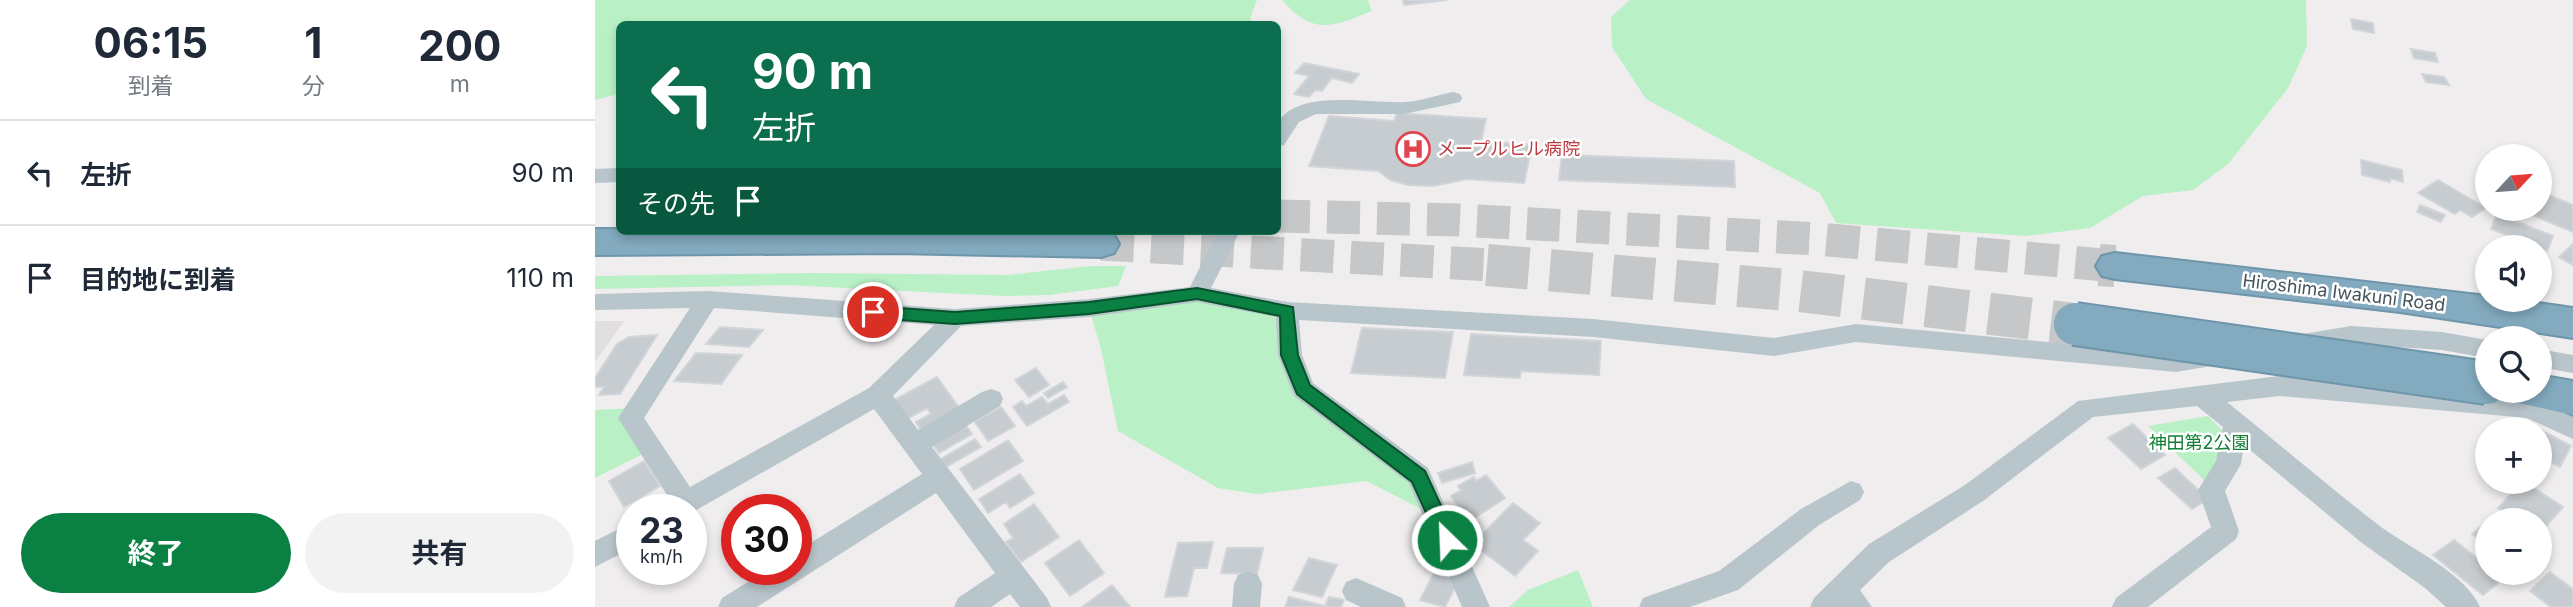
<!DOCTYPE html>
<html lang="ja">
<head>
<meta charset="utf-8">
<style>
	:root { --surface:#fff; --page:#f2f2f3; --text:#1f2937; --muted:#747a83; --line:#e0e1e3; --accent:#0b8043 }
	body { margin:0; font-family:Inter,"Noto Sans JP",sans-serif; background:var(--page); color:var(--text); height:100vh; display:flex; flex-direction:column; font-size:26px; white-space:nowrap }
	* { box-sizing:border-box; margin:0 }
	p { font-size:23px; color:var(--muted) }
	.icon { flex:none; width:38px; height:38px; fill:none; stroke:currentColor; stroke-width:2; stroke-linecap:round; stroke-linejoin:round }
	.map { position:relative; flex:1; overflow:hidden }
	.details { display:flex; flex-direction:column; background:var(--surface); width:595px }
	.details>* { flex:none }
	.top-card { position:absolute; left:21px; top:21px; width:665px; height:214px; border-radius:10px; box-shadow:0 4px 10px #0003; background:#0b6e4f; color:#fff; overflow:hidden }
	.needle { width:46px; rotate:64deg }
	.tools { position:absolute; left:1880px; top:144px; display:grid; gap:14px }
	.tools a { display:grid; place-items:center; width:77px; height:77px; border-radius:50%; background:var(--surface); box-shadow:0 4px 10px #0003; font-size:35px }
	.speed { position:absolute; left:21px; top:494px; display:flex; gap:14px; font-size:35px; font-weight:700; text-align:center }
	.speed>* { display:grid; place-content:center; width:91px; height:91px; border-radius:50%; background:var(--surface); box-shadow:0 4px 10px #0003; line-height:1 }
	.speed small { font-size:18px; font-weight:400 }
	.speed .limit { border:10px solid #d22; background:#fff; color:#111 }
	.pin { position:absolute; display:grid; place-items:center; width:60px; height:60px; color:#fff; margin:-30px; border:4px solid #fff; border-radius:50%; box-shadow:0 2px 7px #0007 }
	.me { position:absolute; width:77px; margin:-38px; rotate:336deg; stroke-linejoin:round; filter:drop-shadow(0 0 5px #0008) }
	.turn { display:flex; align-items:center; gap:24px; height:147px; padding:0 21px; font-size:32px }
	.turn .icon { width:91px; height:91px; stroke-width:2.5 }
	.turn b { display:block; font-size:49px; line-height:60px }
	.then { display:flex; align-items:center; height:66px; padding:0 21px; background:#0003; gap:14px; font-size:26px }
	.eta { display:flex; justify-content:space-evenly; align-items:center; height:119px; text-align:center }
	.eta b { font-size:42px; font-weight:700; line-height:49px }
	.primary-button { display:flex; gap:14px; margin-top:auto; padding:14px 21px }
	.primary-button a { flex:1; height:80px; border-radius:42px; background:var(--accent); color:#fff; font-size:28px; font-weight:700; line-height:80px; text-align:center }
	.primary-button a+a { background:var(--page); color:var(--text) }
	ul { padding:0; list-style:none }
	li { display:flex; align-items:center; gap:21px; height:105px; padding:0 21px; border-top:2px solid var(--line) }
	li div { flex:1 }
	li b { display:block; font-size:26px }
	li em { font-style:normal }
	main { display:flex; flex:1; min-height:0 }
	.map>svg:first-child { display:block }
</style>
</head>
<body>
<main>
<section class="details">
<div class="eta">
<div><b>06:15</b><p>到着</p></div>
<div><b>1</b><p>分</p></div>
<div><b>200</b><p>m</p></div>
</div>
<ul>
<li><svg class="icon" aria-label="left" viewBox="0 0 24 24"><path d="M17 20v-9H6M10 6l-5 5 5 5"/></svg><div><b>左折</b></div><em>90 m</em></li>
<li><svg class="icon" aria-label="arrive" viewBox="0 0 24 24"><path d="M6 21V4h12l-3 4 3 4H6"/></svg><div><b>目的地に到着</b></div><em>110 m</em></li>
</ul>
<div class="primary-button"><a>終了</a><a>共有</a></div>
</section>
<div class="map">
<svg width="1978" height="607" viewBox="0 0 1978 607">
	<rect width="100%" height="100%" fill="#f0edee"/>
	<path fill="#e1dee0" d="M 0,321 L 29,321 L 0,362 Z"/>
	<path fill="#b9f0c5" d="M 0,0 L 662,0 L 655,19 L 657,24 L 24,24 L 24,94 L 0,100 Z
		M 687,0 L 773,0 L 777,11 C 737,27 719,36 687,0 Z
		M 1035,0 L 1711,0 L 1712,46 L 1693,88 L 1633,164 L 1598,190 L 1548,196 L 1495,228 L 1430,236 L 1241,223 L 1225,193 L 1051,99 L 1017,47 L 1016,17 Z
		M 496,266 L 531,266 L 523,286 L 454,295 L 409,296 L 191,285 L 0,289 L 0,276 L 216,273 L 412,275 Z
		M 602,294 L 692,311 L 708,389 L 824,476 L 843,518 L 772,481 L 662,494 L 623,488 L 523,431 L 506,349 L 494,308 Z
		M 42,408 L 56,450 L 0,478 L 0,410 Z
		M 1613,416 L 1631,434 L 1613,484 L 1553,426 Z
		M 983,570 L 998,607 L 914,607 L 933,590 Z"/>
	<path fill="#c7ccd0" stroke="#d1d5d9" stroke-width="2" d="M 808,0 L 852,0 L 809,5 Z
		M 1756,19 L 1778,23 L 1779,33 L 1758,29 Z
		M 1816,49 L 1840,53 L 1843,62 L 1819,58 Z
		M 709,63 L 764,74 L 757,83 L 737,78 L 727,91 L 720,90 L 714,97 L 699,94 L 714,76 L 700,73 Z
		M 1827,74 L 1849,77 L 1854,85 L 1831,82 Z
		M 802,113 L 891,119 L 886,141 L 937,145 L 929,183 L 872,179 L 838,186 L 813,185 L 795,180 L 784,171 L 714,166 L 734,116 L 799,121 Z
		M 967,155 L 1139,161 L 1140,187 L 964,180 Z
		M 1766,160 L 1807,170 L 1808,182 L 1795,178 L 1795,182 L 1767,175 Z
		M 1843,180 L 1891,208 L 1877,217 L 1865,210 L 1860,214 L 1823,193 Z
		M 1944,191 L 1978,205 L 1978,232 L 1920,208 L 1944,208 Z
		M 1825,205 L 1850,215 L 1846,222 L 1822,212 Z
		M 1902,214 L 1958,236 L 1952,251 L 1896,229 Z
		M 1978,244 L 1978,265 L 1964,257 Z
		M 125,327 L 168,330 L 154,347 L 111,344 Z
		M 767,328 L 858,332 L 850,378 L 756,373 Z
		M 876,334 L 1006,341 L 1004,375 L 926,371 L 925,378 L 869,375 Z
		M 62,335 L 25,394 L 4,395 L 9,387 L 0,387 L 0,378 L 22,344 L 34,337 Z
		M 101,353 L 147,355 L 126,384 L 79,381 Z
		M 441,368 L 454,385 L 434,397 L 420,380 Z
		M 342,377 L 365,409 L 327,431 L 321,422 L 336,414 L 332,408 L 310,420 L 297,401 Z
		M 468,382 L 472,387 L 453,398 L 449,393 Z
		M 469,395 L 474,402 L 432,426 L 418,407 L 427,401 L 431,406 L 447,397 L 453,404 Z
		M 406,407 L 420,426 L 393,441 L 380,422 Z
		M 370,424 L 377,434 L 344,453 L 337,443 Z
		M 1538,424 L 1570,455 L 1546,469 L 1513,438 Z
		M 1944,429 L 1976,446 L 1965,467 L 1944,456 Z
		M 380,439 L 386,447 L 351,467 L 346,459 Z
		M 413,440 L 428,461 L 379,490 L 365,469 Z
		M 49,461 L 65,486 L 29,507 L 14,481 Z
		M 877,462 L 880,473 L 847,483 L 843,473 Z
		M 1580,468 L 1613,499 L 1597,509 L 1563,478 Z
		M 425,474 L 439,493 L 415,508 L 411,502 L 393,513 L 384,499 Z
		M 891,475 L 910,498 L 875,521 L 856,496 L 866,490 L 863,486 L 879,477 L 881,481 Z
		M 1928,481 L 1968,507 L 1944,534 L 1944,520 L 1921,520 L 1903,508 Z
		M 918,503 L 945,523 L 928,540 L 943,551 L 920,576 L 878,544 Z
		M 439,504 L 464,537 L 426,562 L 411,542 L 418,538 L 409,524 Z
		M 1892,522 L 1892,546 L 1877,534 Z
		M 484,540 L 509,573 L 475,596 L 450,563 Z
		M 1859,540 L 1892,566 L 1892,572 L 1899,572 L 1908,579 L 1888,595 L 1838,555 Z
		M 618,542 L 612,568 L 599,568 L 592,596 L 570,597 L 583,543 Z
		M 632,548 L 668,548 L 662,574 L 626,573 Z
		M 714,558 L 742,565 L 727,597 L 698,590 Z
		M 1955,572 L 1978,589 L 1978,607 L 1956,607 L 1935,591 Z
		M 839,573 L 863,581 L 850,607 L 825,600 Z
		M 517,585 L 535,607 L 487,607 Z
		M 694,597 L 730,606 L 734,597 L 749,600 L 746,607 L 690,607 Z"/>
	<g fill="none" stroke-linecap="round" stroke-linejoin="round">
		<path stroke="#c5c7c9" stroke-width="33" stroke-dasharray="33 17" stroke-linecap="butt" d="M 682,216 L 863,220 L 1223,239 L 1520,266
			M 506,244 L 918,266"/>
		<path stroke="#c5c7c9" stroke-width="42" stroke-dasharray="42 21" stroke-linecap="butt" d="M 892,265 L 1204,291 L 1480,324
			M 1504,265 L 1520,266"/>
		<g stroke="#6e95aa" stroke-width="4">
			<path id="motorway" d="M 0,229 L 506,231 L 519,235 L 524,244 L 519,253 L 506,257 L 300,253 L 0,255 Z
				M 1520,253 L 1892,296 L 1892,299 L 1914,299 L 1978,308 L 1978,338 L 1805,312 L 1520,279 L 1507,276 L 1501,266 L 1507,256 Z
				M 1944,375 L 1978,381 L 1978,415 L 1919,402 L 1914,390 L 1944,390 Z"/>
		</g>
		<path fill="#b8c5cb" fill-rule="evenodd" d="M 858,92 L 865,94 L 867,98 L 865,102 L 809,114 L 721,114 L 704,122 L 689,145 L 682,147 C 682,137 680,124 688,116 C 713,90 777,104 810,102 C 826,101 842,95 858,92 Z
			M 24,168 L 24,182 L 0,183 L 0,169 Z
			M 623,231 L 645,231 L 616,288 L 692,302 L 998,319 L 1179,338 L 1261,324 L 1581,354 L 1620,348 L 1628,350 L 1632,357 L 1628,364 L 1581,372 L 1261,342 L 1179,356 L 998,337 L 704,320 L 707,355 L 718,383 L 833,468 L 895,607 L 867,607 L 814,483 L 699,396 L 683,355 L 681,317 L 602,302 L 494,317 L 366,326 L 298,396 L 323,430 L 387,392 L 396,389 L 405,392 L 408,399 L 405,406 L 337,447 L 452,598 L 456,607 L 425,607 L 415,594 L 396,607 L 359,607 L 363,598 L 400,573 L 341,493 L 162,607 L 123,607 L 127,598 L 174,569 L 201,569 L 201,552 L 327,474 L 279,409 L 96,513 L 96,509 L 66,509 L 74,498 L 23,418 L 95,308 L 0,310 L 0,294 L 113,291 L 360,309 L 494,299 L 595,287 ZM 119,308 L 339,325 L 274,388 L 95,487 L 49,418 Z
			M 1756,326 L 1847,332 L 1892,340 L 1892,358 L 1847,350 L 1756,344 L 1702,353 L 1694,350 L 1690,344 L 1694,338 L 1702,335 Z
			M 1944,349 L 1978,355 L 1978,373 L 1944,367 Z
			M 1684,376 L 1936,398 L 1978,417 L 1978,439 L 1932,418 L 1684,396 L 1632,402 C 1683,443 1734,487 1786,527 C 1815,548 1871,574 1885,607 L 1851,607 L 1830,588 L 1767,543 L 1649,445 L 1646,464 L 1630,491 L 1644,531 L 1641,539 L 1553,607 L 1517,607 L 1521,598 L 1616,527 L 1603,490 L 1621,461 L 1628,427 L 1602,406 L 1498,417 L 1388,501 L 1294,562 L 1265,590 L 1277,607 L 1215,607 L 1219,598 L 1274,544 L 1370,485 L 1483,401 Z
			M 1256,481 L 1265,484 L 1269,492 L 1265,500 L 1224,525 L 1143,590 L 1095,607 L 1044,607 L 1048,598 L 1124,571 L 1206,509 Z
			M 37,522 L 37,548 L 0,567 L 0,541 Z
			M 653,571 L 663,575 L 667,584 L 665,607 L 637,607 L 639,584 L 643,575 Z
			M 761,578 L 807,598 L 811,607 L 766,607 L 751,600 L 747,591 L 751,582 Z"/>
		<use href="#motorway" fill="#83aabe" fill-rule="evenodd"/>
		<g stroke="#6e95aa" stroke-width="46" stroke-linecap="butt">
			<path id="motorway-bridge" d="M 1480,324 L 1892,383"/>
		</g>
		<use href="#motorway-bridge" stroke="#83aabe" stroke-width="42"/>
	</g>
	<path fill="#0b8043" stroke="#07532c" stroke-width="2" d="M 602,288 L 698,307 L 703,355 L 715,385 L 830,471 L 862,540 L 859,546 L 852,548 L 846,546 L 817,482 L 702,394 L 686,355 L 685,316 L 602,299 L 494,314 L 360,324 L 278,318 L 270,312 L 278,306 L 360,312 L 494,302 Z"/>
	<defs>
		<g id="hospital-ring" transform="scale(1.75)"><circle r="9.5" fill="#fff" stroke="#e0444e" stroke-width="1.5"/><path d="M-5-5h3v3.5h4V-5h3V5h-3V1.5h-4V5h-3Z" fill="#e0444e"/></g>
	</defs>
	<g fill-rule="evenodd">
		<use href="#hospital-ring" x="818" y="149"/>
	</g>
	<g text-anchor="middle" stroke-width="5" stroke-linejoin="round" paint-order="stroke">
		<g font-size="18" fill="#be3a42" stroke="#fff" text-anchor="start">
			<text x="842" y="155">メープルヒル病院</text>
		</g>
		<g font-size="18" fill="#45555b" stroke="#fff">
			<text transform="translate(1749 293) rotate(7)" y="6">Hiroshima Iwakuni Road</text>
		</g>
		<g font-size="18" fill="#137f37" stroke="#fff">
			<text x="1604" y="449">神田第2公園</text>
		</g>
	</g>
</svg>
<div class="tools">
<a><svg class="needle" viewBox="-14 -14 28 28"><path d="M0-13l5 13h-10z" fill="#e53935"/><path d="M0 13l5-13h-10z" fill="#747a83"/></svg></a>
<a><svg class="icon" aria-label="sound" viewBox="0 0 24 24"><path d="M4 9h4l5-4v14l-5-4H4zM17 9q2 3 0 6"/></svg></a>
<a><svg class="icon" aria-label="search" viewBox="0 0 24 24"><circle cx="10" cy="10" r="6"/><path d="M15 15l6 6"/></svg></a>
<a>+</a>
<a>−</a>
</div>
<div class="speed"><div>23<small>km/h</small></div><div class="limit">30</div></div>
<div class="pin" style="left:278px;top:312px;background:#d93025"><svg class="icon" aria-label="arrive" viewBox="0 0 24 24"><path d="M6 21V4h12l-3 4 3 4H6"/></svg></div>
<svg class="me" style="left:852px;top:540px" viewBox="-20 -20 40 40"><circle r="17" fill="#0b8043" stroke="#fff" stroke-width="3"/><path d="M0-11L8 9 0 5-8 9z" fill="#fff"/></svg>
<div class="top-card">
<div class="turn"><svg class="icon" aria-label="left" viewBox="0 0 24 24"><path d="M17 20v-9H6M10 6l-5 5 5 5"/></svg><div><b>90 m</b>左折</div></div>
<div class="then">その先<svg class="icon" aria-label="arrive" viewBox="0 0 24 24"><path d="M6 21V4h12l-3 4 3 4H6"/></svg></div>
</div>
</div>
</main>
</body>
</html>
